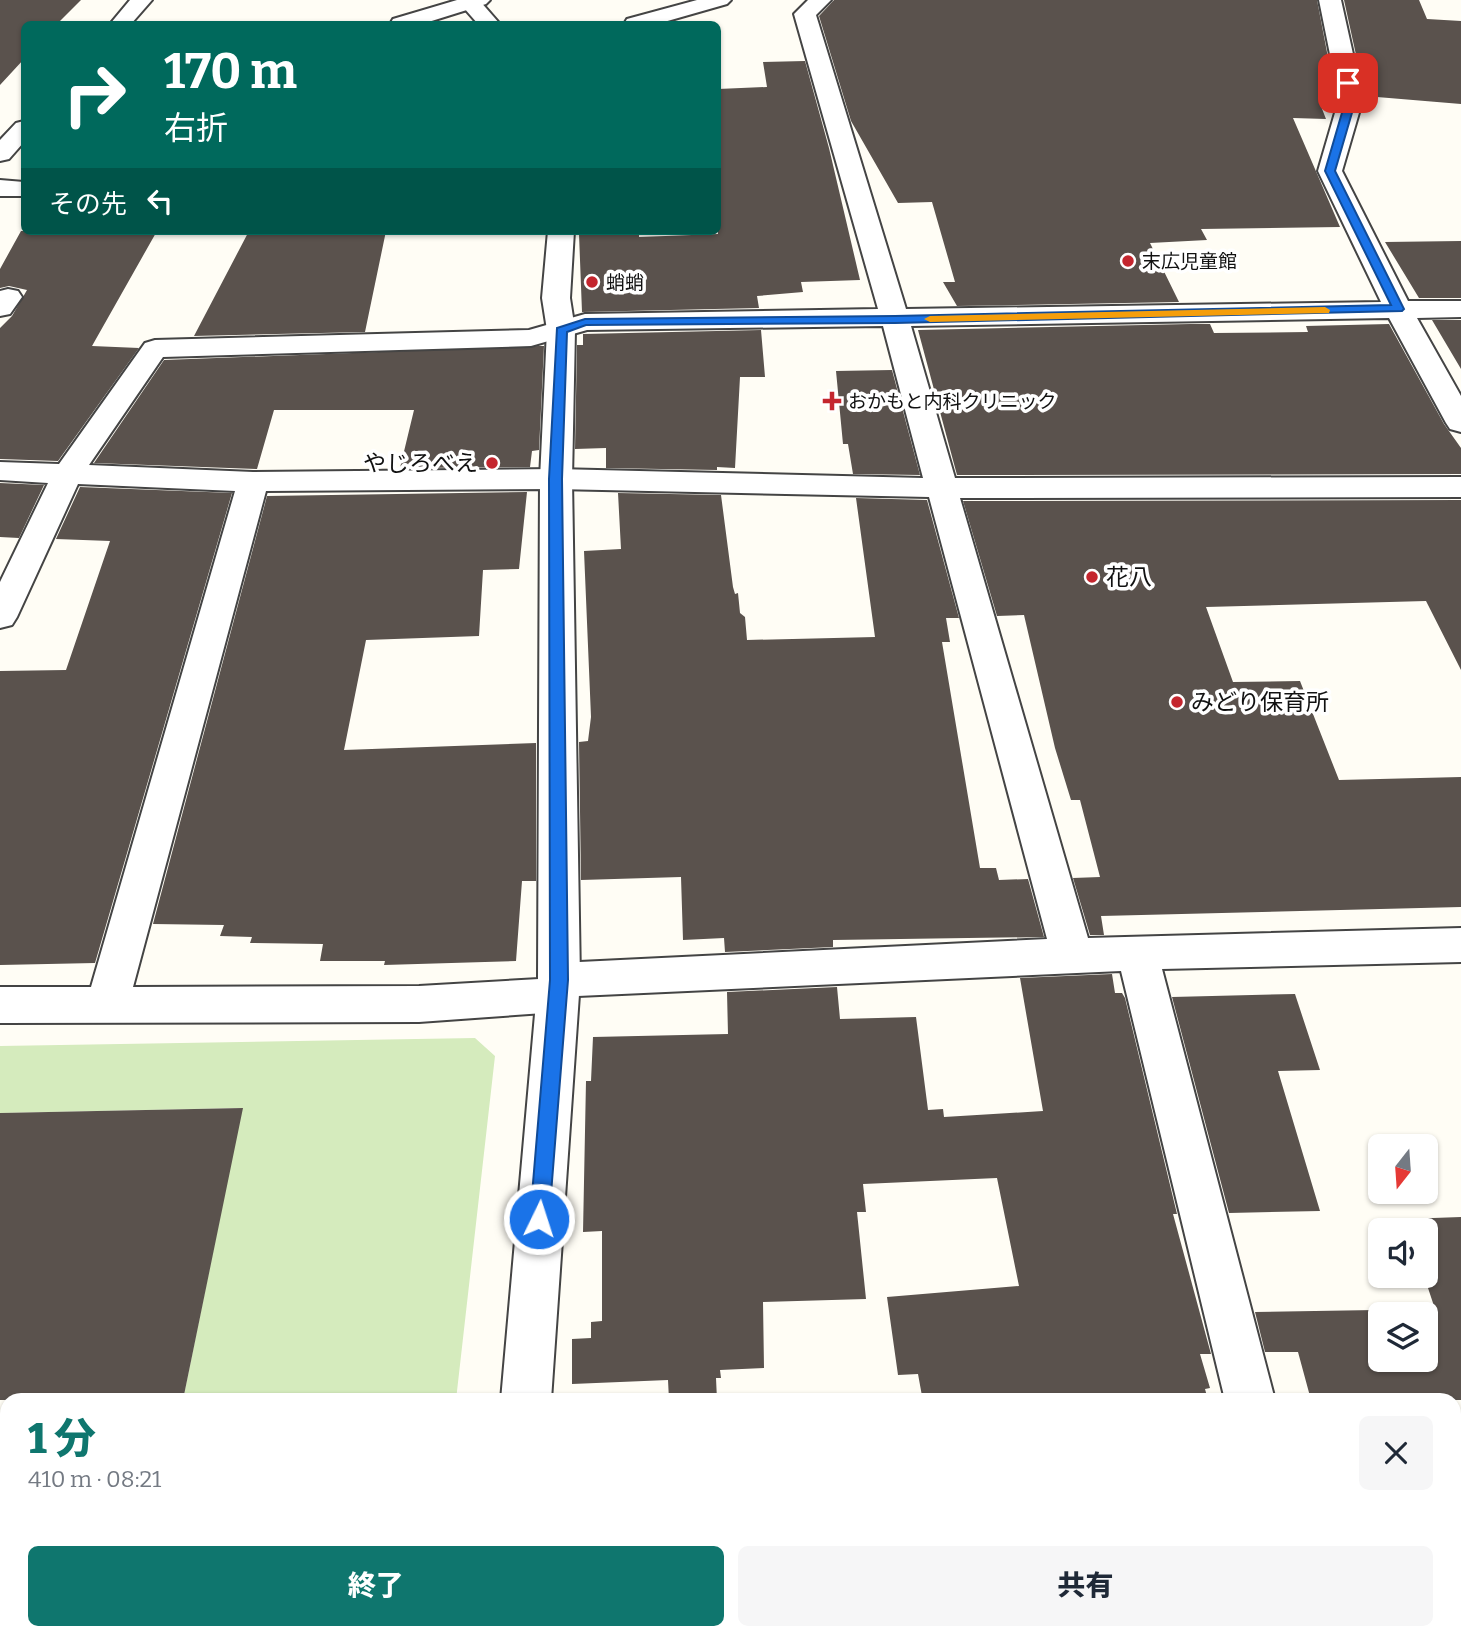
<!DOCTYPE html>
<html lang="ja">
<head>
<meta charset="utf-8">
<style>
	:root { --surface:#fff; --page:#f6f6f7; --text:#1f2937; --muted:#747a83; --accent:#0f766e }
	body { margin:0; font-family:Bitter,"Noto Sans JP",serif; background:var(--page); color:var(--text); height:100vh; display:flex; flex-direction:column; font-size:26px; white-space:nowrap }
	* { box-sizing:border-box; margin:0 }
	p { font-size:23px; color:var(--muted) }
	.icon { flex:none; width:38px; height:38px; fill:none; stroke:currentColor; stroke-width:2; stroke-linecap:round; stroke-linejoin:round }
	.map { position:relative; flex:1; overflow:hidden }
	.panel { position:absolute; left:0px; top:1393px; width:1461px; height:247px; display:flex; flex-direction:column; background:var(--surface); border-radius:21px 21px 0 0; box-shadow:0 2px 5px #0004 }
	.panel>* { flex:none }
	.banner { position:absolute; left:21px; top:21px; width:700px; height:214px; border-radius:10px; box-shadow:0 2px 5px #0004; background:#00695c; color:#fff; overflow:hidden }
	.needle { width:46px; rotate:197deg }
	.fabs { position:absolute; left:1368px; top:1134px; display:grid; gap:14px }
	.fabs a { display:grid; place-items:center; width:70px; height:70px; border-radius:10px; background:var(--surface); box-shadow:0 2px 5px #0004; font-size:35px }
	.pin { position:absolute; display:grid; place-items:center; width:60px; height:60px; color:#fff; margin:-30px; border-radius:14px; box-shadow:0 4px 10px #0006 }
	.me { position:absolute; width:77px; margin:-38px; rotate:4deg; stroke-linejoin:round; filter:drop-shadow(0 0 5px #0008) }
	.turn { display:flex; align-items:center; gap:24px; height:147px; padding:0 28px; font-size:32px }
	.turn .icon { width:91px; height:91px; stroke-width:2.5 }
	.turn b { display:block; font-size:49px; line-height:60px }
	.then { display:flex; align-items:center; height:66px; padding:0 28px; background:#0003; gap:14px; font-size:26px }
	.round { display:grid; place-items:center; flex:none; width:74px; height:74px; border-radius:10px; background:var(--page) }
	.overview { display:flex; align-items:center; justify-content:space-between; height:119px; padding:0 28px }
	h1 { font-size:42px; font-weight:800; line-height:52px; color:var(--accent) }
	.action { display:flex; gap:14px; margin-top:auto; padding:14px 28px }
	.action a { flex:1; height:80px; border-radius:10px; background:var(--accent); color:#fff; font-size:28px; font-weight:800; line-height:80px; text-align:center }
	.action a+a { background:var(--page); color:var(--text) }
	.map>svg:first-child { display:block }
</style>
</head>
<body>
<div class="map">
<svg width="1461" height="1639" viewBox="0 0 1461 1639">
	<rect width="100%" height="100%" fill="#fffdf5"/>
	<path fill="#d5ebbd" d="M 475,1038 L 495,1056 L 456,1400 L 183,1400 L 242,1108 L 0,1113 L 0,1046 Z
		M 135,1633 L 430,1633 L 430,1639 L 134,1639 Z"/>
	<path fill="#5a524d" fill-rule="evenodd" d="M 0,0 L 81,0 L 57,24 L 24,24 L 24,59 L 0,85 Z
		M 834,0 L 1317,0 L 1335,94 L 1329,93 L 1332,102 L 1319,101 L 1326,119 L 1293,118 L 1340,227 L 1201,229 L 1207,240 L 1150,243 L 1179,302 L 957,306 L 943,282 L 955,282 L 932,202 L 898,203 L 851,121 L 819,16 Z
		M 1344,0 L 1419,0 L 1427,19 L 1461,21 L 1461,104 L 1365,96 Z
		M 805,61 L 829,148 L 860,280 L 801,282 L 803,292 L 757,296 L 759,308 L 582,312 L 579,234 L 639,232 L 639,237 L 718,234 L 718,89 L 767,87 L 763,62 Z
		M 21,231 L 157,231 L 92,346 L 139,348 L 58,461 L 0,459 L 0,328 L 12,316 L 27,290 L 9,286 L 0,288 L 0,269 Z
		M 249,231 L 386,231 L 365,332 L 194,336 Z
		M 1461,241 L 1461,298 L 1419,298 L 1385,242 Z
		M 1432,320 L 1461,320 L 1461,369 Z
		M 1190,324 L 1210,324 L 1214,333 L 1308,332 L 1306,326 L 1389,324 L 1444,424 L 1461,448 L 1461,474 L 957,475 L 918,330 Z
		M 761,330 L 765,377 L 740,377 L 735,468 L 717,467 L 717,470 L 606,468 L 606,448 L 575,449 L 577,345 L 583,345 L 583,334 Z
		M 539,346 L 544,346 L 539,450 L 532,451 L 530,467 L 400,468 L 414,410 L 274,410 L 257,469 L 94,463 L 164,360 Z
		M 892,370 L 920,475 L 853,474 L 848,444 L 843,444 L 836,371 Z
		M 0,483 L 44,485 L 19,538 L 0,537 Z
		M 80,487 L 232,493 L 95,963 L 0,965 L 0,671 L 66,670 L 110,541 L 56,539 Z
		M 527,492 L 519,569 L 483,570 L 479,636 L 366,640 L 344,750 L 536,743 L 536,881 L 522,881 L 516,961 L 384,965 L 385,961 L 320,961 L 323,944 L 250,943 L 252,937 L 220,936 L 224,925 L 153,924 L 267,496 Z
		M 618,493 L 721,495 L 733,587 L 735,594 L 738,593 L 740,613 L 745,617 L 747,640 L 875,637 L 856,498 L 927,500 L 959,618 L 946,618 L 950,642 L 942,642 L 980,868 L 996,868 L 999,880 L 1028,879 L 1044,937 L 833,940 L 833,947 L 725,952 L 724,938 L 683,940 L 681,877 L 581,880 L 579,742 L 588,741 L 591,717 L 584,551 L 621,549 Z
		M 1461,500 L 1461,670 L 1426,601 L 1206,607 L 1233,682 L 1300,681 L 1339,780 L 1461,777 L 1461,907 L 1101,916 L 1104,935 L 1090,935 L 1073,878 L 1100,877 L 1080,800 L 1071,800 L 1055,748 L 1024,615 L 997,616 L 963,501 Z
		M 1112,974 L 1115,993 L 1122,993 L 1125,998 L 1177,1214 L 1173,1214 L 1211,1354 L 1200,1354 L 1210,1388 L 1205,1389 L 1208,1400 L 942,1400 L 942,1394 L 922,1396 L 918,1374 L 898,1375 L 887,1297 L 1019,1286 L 997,1178 L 863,1184 L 866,1212 L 857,1212 L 866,1299 L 763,1302 L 764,1368 L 720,1370 L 721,1378 L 716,1378 L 717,1400 L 669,1400 L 668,1380 L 572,1384 L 572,1339 L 591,1338 L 591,1322 L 602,1321 L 602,1231 L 583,1232 L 586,1081 L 591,1081 L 593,1037 L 728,1034 L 727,992 L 837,987 L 840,1019 L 916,1017 L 928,1110 L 943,1109 L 944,1117 L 1043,1111 L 1020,978 Z
		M 1295,994 L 1320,1070 L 1278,1071 L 1320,1211 L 1229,1213 L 1172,997 Z
		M 243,1108 L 183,1400 L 0,1400 L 0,1113 Z
		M 1461,1217 L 1461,1400 L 1311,1400 L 1298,1352 L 1265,1352 L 1255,1312 L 1435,1309 L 1424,1276 L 1426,1276 L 1426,1230 L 1408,1230 L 1405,1219 ZM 1381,1314 L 1426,1314 L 1426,1360 L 1381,1360 Z"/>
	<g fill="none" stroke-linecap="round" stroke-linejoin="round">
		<g stroke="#444" stroke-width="4">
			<path id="minor" d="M 130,0 L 152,0 L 131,24 L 110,24 Z
				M 457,0 L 490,0 L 486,4 L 422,24 L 390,24 L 393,19 Z
				M 697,0 L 731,0 L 727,4 L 657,24 L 624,24 L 627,19 Z
				M 808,0 L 831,0 L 816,15 L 906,309 L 1381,302 L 1318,171 L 1339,99 L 1319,0 L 1341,0 L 1363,99 L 1342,171 L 1408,301 L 1461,301 L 1461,317 L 1417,318 L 1461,396 L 1461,432 L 1450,429 L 1446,423 L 1389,318 L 911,326 L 955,478 L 1461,477 L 1461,497 L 960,498 L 1088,938 L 1461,928 L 1461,962 L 1162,969 L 1275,1400 L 1225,1400 L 1121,971 L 578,996 L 573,1007 L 558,1012 L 419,1022 L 0,1023 L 0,987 L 91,987 L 235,491 L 78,484 L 17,617 L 12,625 L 0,628 L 0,582 L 48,483 L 0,480 L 0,462 L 59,464 L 145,343 L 155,340 L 529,330 L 585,314 L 878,309 L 794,14 ZM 883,326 L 923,478 L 556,469 L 253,472 L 89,465 L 163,357 L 531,346 L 587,330 ZM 556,489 L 929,497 L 1047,939 L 559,963 L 544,968 L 539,979 L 419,986 L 133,987 L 266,491 Z
				M 24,121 L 24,142 L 9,159 L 0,161 L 0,140 L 16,123 Z
				M 0,180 L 24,182 L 24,196 L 0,196 Z
				M 8,289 L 18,291 L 22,297 L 10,314 L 0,316 L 0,291 Z
				M 1454,1588 L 1461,1588 L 1461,1639 L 1443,1639 L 1433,1633 L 1454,1633 Z
				M 997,1633 L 1133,1633 L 1130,1639 L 994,1639 Z
				M 1280,1633 L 1336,1633 L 1337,1639 L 1281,1639 Z"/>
		</g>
		<g stroke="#444" stroke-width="4">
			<path id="tertiary" d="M 457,0 L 479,0 L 500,24 L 478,24 Z
				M 548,231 L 574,231 L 570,298 L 575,330 L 572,479 L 580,980 L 551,1400 L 501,1400 L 538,980 L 540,479 L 547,330 L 542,298 Z
				M 479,1633 L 535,1633 L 534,1639 L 478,1639 Z"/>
		</g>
		<use href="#minor" fill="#fff" fill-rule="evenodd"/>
		<use href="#tertiary" fill="#fff" fill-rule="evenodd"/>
	</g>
	<path fill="#1a73e8" stroke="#114b97" stroke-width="2" d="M 1348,80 L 1353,83 L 1356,99 L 1335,171 L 1404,309 L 1402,311 L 895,323 L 586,325 L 567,332 L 562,479 L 568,980 L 549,1219 L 546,1225 L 539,1228 L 532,1225 L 530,1219 L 550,980 L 549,479 L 557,328 L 585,319 L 895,316 L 1391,305 L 1325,171 L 1346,99 L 1343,83 Z"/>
	<path fill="#f59e0b" d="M 1325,307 L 1330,310 L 1329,313 L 930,322 L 924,319 L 930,316 Z"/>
	<g fill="#c4262e" stroke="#fff" stroke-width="2.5">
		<circle cx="1128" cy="261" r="7"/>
		<circle cx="592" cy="282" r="7"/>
		<path d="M828.5 390.5h7v7h7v7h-7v7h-7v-7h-7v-7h7z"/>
		<circle cx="492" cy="463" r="7"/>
		<circle cx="1092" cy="577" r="7"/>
		<circle cx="1177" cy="702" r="7"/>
	</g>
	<g text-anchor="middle" stroke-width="7" stroke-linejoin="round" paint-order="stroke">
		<g font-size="19" fill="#111" stroke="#fff" text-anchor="start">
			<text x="1142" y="268">末広児童館</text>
			<text x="606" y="289">蛸蛸</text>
			<text x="848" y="408">おかもと内科クリニック</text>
		</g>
		<g font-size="23" fill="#111" stroke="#fff" text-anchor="start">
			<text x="478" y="471" text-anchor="end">やじろべえ</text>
			<text x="1106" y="585">花八</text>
			<text x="1191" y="710">みどり保育所</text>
		</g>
	</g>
</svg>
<div class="fabs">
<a><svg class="needle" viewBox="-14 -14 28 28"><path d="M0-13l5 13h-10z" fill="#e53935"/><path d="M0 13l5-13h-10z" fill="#747a83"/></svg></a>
<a><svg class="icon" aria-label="sound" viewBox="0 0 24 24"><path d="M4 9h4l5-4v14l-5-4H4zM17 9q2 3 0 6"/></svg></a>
<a><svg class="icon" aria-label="layers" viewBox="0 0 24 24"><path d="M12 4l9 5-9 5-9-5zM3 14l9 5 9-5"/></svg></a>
</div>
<div class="pin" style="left:1348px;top:83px;background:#d93025"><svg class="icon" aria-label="arrive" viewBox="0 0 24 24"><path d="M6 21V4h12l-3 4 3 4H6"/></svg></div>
<svg class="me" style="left:539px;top:1219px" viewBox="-20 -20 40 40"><circle r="17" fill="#1a73e8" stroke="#fff" stroke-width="3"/><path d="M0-11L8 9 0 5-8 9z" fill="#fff"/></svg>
<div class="banner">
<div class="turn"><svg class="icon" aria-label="right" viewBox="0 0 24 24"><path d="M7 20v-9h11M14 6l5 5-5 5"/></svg><div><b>170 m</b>右折</div></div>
<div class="then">その先<svg class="icon" aria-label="left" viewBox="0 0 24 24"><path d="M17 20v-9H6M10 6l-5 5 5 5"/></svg></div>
</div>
<section class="panel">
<div class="overview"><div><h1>1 分</h1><p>410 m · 08:21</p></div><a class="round"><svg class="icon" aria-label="close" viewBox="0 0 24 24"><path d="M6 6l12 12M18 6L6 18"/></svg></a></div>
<div class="action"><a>終了</a><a>共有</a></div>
</section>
</div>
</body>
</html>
